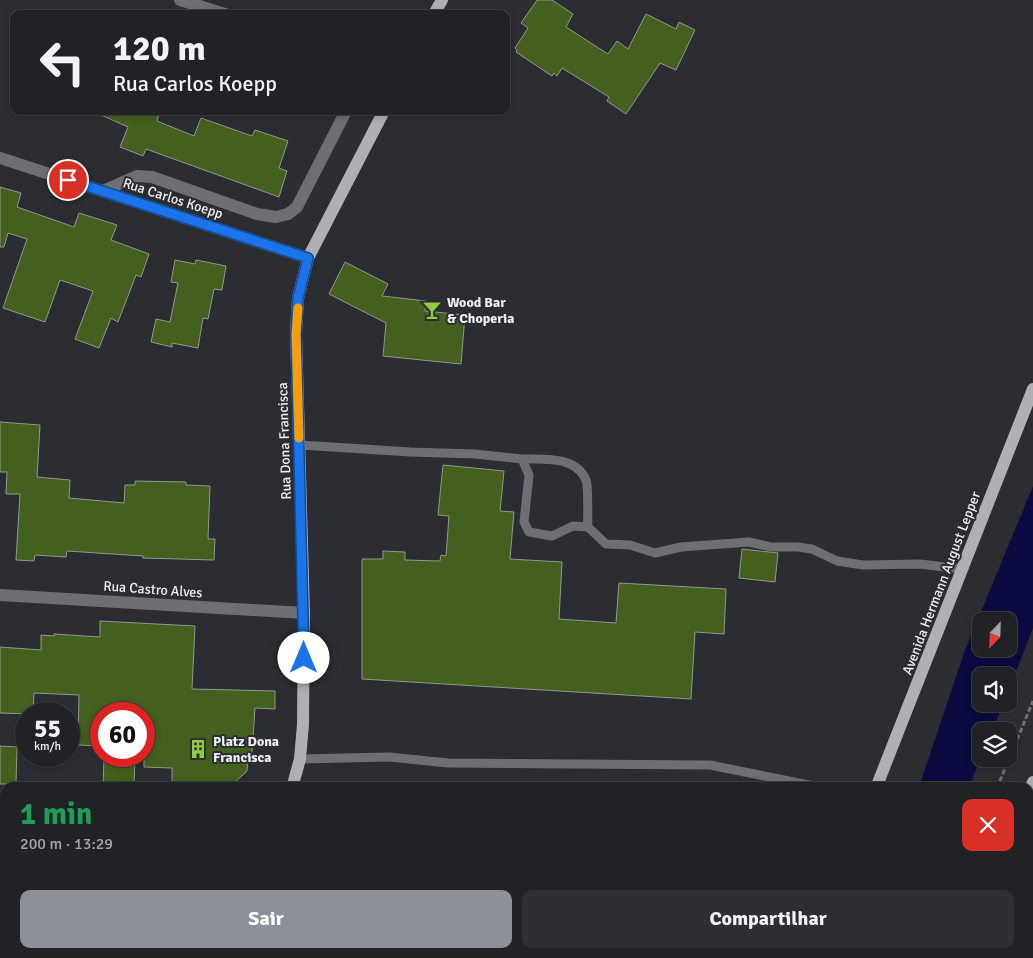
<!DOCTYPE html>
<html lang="pt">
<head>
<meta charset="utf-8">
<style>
	:root { --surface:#212226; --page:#2d2f32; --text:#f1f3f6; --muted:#a2a4a7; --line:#3e3f43; --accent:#8c9099 }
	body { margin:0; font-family:Signika,sans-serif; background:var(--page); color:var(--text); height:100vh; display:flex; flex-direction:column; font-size:19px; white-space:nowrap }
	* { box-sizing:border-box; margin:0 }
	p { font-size:16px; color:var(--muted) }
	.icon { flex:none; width:28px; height:28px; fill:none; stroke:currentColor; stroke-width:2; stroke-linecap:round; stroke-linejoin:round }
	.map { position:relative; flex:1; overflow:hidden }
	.panel { position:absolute; left:0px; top:782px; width:1034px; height:176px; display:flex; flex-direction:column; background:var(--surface); border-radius:15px 15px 0 0; box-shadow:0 2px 8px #0003,0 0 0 1px var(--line) }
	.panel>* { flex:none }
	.banner { position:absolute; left:10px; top:10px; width:500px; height:105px; border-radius:10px; box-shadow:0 2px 8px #0003,0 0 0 1px var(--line); background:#212226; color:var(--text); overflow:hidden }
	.needle { width:32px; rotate:203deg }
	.fabs { position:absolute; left:972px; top:612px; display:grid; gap:10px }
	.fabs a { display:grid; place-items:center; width:45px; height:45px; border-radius:10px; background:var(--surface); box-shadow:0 2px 8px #0003,0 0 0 1px var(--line); font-size:25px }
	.speed { position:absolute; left:15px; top:702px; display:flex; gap:10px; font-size:25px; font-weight:700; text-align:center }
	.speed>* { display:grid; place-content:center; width:65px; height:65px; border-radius:50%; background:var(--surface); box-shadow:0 2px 8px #0003,0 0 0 1px var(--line); line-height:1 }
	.speed small { font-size:12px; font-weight:400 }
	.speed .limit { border:8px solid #d22; background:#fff; color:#111 }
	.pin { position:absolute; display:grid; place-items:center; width:42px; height:42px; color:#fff; margin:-21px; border:2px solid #fff; border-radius:50%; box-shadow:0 1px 5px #0007 }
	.me { position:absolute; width:55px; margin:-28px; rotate:0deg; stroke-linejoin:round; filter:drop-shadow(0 0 4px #0008) }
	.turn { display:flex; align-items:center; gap:18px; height:105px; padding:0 20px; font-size:22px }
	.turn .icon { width:65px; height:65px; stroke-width:2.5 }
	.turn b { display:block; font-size:35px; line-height:42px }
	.round { display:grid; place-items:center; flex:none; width:52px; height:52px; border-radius:10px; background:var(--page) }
	.overview { display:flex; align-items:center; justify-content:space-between; height:85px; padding:0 20px }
	h1 { font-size:30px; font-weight:800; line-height:38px; color:#1e9e55 }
	.primary-button { display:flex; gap:10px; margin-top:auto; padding:10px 20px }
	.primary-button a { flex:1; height:58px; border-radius:10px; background:var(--accent); color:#fff; font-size:20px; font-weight:800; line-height:58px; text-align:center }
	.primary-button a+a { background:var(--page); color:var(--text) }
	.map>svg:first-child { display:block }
</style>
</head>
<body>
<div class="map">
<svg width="1033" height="958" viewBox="0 0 1033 958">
	<rect width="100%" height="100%" fill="#2c2d32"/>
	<path fill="#0c0b41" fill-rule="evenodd" d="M 1033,486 L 1033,628 L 1009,689 L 1009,676 L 981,676 L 981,704 L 1003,704 L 992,731 L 981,731 L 981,758 L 969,787 L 919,787 L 964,653 ZM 981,621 L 1009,621 L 1009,649 L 981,649 Z
		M 861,954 L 903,954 L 901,958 L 860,958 Z"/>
	<path fill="#43601e" stroke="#949791" d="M 537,0 L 552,0 L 573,14 L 566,27 L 608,54 L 617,41 L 628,49 L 646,14 L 676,29 L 679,22 L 695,30 L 676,70 L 660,63 L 626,114 L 607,101 L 609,97 L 562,68 L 557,76 L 554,73 L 552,76 L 516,52 L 517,50 L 515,48 L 528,28 L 521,23 Z
		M 92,111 L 160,111 L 157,121 L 194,136 L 201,118 L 252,136 L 255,130 L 288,141 L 279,168 L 287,171 L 279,197 L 146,149 L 143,156 L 120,147 L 128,127 Z
		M 0,187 L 21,193 L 17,207 L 74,227 L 79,213 L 117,225 L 111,240 L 149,254 L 141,277 L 136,275 L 118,322 L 111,318 L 99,348 L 75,339 L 93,291 L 60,280 L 45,322 L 3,308 L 27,239 L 8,233 L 4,247 L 0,247 Z
		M 175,260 L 195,264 L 196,260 L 226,266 L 222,290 L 214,289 L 208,319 L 203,318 L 198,348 L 172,343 L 172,347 L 151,342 L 156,319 L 170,322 L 178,283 L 171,282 Z
		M 345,262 L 388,284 L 382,296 L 426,301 L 425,311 L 465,315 L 461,364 L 383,356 L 386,323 L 329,294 Z
		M 0,422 L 40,425 L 37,477 L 70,480 L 69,498 L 124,503 L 125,485 L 135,485 L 135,481 L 186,482 L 186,485 L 210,486 L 208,539 L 215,539 L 214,560 L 143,558 L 143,556 L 67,551 L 66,557 L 35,555 L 34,561 L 16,560 L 20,494 L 6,494 L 7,472 L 0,472 Z
		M 443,465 L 504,471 L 500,511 L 514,512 L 510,559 L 562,562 L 559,619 L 616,623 L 619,583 L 726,589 L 724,634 L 695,632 L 691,699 L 362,679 L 362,559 L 383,559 L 383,551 L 405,552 L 405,560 L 440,561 L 441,555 L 446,556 L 449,516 L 438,515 Z
		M 742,549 L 778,553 L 775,582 L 739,578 Z
		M 100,621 L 195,626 L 192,689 L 275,691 L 275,709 L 255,708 L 252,752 L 248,757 L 247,771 L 229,788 L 172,788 L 172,768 L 144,767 L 144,714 L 101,714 L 101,746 L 78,745 L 79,695 L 34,693 L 33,714 L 0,713 L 0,647 L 41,650 L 41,635 L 54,636 L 54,634 L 100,637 Z
		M 0,746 L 17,747 L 16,784 L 0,784 Z
		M 104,756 L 135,756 L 134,788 L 103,788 Z"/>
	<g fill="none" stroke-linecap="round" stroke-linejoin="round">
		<path stroke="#6f7075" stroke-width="3" stroke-dasharray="5 2.5" stroke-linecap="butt" d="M 997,788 L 1033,701
			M 926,958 L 928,954"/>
		<path stroke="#6e6f72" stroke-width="9" d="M 300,445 L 410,452 L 475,454 L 522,459 L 529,475 L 524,522 L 529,532 L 552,536 L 573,526 L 588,527 L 606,544 L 630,545 L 655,553 L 681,547 L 749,542 L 771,547 L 798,547 L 812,549 L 837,561 L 863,565 L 920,564 L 962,569
			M 522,459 C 543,459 576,456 586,480 C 589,489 587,516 588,527
			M 300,759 L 389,757 L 448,763 L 710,765 L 824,788
			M 1015,954 L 1023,958"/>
		<path stroke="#6e6f72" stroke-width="12" d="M 180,0 L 225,14
			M 0,158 L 308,258
			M 103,191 L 137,176 L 152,177 L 257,214 L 276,217 L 288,214 L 297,207 L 346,111
			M 0,595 L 304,613
			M 0,906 L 5,908"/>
		<path stroke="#939498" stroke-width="12" d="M 295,954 L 304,958"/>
		<path stroke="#afb0b6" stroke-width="12" d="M 434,14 L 442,0
			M 292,788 L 300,759 L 303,724 L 304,613 L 296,334 L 298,298 L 308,258 L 384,111
			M 876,788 L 1033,389
			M 1029,792 L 1033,782
			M 1029,888 L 1033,877
			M 33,958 L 42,954
			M 79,958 L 89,954
			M 810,958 L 811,954
			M 959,958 L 961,954
			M 1000,958 L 1001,954"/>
	</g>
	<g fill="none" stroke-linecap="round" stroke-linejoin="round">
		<g stroke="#114b97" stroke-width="12">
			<path id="route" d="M 68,180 L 308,258 L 298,298 L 296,334 L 304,658"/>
		</g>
		<use href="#route" stroke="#1a73e8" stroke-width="9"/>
		<path stroke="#f59e0b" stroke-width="9" d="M 298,308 L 296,334 L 299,438"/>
	</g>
	<defs>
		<g id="bar-bare" transform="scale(1.5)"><path d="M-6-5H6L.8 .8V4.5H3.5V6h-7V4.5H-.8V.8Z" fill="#91cd3f" stroke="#2c2d32" stroke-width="2.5" paint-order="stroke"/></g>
		<g id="building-bare" transform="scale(1.5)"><path d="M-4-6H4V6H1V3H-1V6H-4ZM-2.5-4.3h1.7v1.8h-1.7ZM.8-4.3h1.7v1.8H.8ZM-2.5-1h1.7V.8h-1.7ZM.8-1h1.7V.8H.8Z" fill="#91cd3f" stroke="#2c2d32" stroke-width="2.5" paint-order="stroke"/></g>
	</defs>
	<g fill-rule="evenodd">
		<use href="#bar-bare" x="432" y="310"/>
		<use href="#building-bare" x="198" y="749"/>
	</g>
	<g text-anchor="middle" stroke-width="4" stroke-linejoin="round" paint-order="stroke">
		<g font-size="14" fill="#eeeff2" stroke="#2c2d32">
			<text transform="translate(173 198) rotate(18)" y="5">Rua Carlos Koepp</text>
			<text transform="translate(284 441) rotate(-92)" y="5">Rua Dona Francisca</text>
			<text transform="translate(941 583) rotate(-69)" y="5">Avenida Hermann August Lepper</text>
			<text transform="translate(153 589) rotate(4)" y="5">Rua Castro Alves</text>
		</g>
		<g font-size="14" font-weight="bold" fill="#eeeff2" stroke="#2c2d32" text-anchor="start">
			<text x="447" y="307">Wood Bar<tspan x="447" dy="16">&amp; Choperia</tspan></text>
			<text x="213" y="746">Platz Dona<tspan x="213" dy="16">Francisca</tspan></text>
		</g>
	</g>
</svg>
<div class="fabs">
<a><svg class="needle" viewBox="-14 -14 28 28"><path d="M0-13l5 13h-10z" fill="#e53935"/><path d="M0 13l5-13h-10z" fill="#a2a4a7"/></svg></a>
<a><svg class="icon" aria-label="sound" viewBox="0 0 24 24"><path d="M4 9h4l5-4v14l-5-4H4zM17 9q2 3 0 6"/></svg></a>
<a><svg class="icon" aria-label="layers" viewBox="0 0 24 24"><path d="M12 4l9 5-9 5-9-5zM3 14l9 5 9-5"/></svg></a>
</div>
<div class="speed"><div>55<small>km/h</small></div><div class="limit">60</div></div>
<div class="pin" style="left:68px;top:180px;background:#d93025"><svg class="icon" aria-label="arrive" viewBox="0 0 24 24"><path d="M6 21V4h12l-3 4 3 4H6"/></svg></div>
<svg class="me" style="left:304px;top:658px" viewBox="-20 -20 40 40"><circle r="19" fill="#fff"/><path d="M0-13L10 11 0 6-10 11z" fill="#1a73e8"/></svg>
<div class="banner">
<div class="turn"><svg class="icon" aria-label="left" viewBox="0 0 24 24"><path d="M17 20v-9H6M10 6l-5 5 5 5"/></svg><div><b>120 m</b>Rua Carlos Koepp</div></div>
</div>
<section class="panel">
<div class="overview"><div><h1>1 min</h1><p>200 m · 13:29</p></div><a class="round" style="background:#d93025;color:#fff"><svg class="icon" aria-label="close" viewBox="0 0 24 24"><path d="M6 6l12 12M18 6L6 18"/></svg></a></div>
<div class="primary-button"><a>Sair</a><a>Compartilhar</a></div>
</section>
</div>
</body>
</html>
